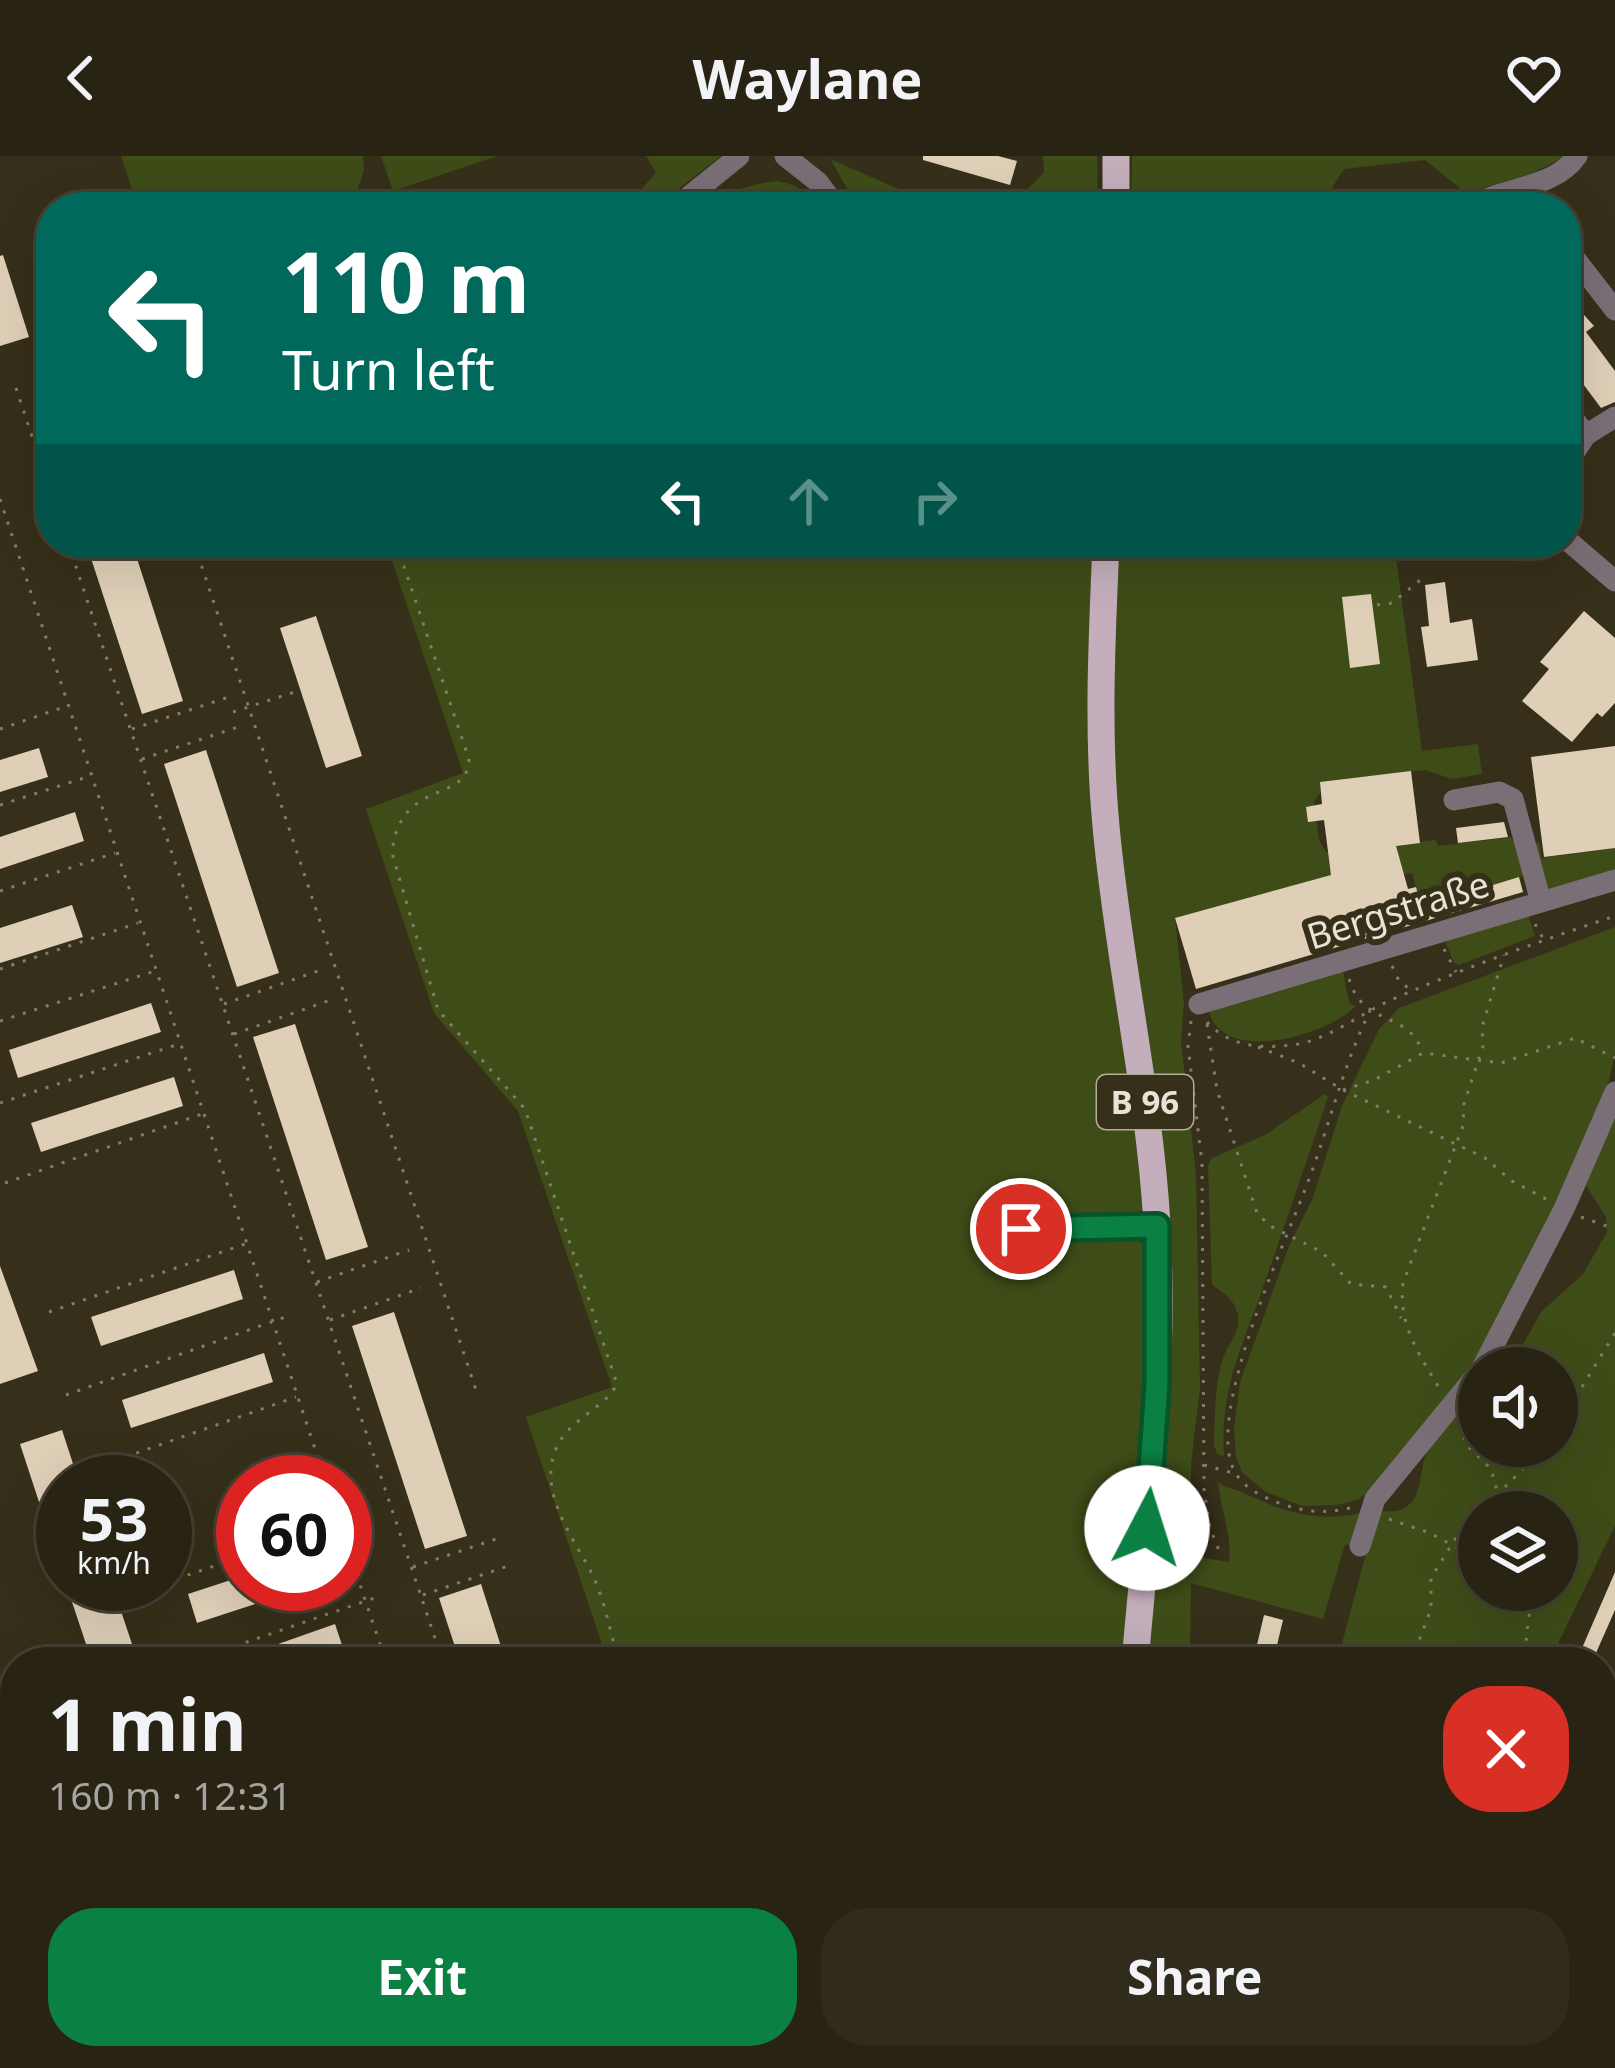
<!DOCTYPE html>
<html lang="en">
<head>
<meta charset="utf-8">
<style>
	:root { --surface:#282313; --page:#302b1c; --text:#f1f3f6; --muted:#a5a4a0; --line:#444033; --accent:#0b8043 }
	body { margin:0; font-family:"Noto Sans",sans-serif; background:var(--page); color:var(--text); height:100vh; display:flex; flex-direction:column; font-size:45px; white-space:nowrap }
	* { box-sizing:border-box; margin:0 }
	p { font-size:39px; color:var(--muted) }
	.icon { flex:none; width:66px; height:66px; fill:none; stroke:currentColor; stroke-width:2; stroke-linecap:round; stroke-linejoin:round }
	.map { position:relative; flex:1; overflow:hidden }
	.side { position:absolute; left:0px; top:1491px; width:1617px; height:423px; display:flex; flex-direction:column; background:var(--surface); border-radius:48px 48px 0 0; box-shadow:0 12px 48px #0002,0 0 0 3px var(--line) }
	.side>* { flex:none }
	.top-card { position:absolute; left:36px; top:36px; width:1545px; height:366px; border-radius:48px; box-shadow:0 12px 48px #0002,0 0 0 3px var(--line); background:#00695c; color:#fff; overflow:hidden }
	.controls { position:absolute; left:1458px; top:1191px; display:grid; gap:24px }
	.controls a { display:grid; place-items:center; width:120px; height:120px; border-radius:50%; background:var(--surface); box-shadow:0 12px 48px #0002,0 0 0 3px var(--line); font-size:60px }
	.speed { position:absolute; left:36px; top:1299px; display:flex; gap:24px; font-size:60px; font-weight:700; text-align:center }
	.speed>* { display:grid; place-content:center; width:156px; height:156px; border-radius:50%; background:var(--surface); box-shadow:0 12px 48px #0002,0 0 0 3px var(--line); line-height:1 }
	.speed small { font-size:30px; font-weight:400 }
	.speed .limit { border:18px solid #d22; background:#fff; color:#111 }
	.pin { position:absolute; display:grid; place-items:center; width:102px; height:102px; color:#fff; margin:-51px; border:6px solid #fff; border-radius:50%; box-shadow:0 3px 12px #0007 }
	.me { position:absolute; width:132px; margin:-66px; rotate:5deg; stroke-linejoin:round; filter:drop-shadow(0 0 9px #0008) }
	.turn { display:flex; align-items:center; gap:42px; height:252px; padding:0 48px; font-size:54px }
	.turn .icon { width:156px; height:156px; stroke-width:2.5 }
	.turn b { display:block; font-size:84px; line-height:102px }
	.lanes { display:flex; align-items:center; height:114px; padding:0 48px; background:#0003; justify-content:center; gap:60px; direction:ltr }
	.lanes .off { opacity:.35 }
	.round { display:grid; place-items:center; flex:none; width:126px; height:126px; border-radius:48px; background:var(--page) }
	.summary { display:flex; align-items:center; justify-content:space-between; height:204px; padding:0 48px }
	h1 { font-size:72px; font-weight:700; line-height:90px }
	.action { display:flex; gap:24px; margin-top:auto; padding:24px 48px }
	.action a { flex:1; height:138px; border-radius:48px; background:var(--accent); color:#fff; font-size:48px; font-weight:700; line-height:138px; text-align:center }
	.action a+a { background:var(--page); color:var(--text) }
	header { display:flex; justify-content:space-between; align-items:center; height:156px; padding:0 48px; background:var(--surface); font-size:54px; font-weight:700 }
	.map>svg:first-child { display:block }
</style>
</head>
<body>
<header><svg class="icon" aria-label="back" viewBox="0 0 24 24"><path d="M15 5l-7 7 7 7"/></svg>Waylane<svg class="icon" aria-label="heart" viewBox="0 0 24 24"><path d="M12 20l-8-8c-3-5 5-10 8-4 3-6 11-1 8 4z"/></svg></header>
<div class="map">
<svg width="1615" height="1912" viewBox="0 0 1615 1912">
	<rect width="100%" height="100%" fill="#362f19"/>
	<path fill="#3e4d18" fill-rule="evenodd" d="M 121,0 L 363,0 L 364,14 L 352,51 L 138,51 Z
		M 381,0 L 497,0 L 393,35 Z
		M 646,0 L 721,0 L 660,47 L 615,51 L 636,39 L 656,17 Z
		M 1043,0 L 1097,0 L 1098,51 L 1008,51 L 1044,17 Z
		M 1132,0 L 1567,0 L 1530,18 L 1466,37 L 1425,4 L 1344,13 L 1320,51 L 1131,51 Z
		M 830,3 L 896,32 L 986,51 L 858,51 Z
		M 776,25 C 796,28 806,34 817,51 L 714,51 C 727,33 755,28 776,25 Z
		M 386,387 L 1093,387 C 1088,482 1084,577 1093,671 C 1106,799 1132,926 1143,1054 L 1126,1064 L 1127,1080 L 1145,1088 C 1150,1228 1135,1367 1123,1506 L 608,1506 L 526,1261 L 612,1231 L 518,955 L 434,857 L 366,653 L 463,617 Z
		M 1119,387 L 1394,387 L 1422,595 L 1478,588 L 1482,618 L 1452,623 L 1425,614 L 1320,626 L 1321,636 L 1314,645 L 1319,684 L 1326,696 L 1436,684 L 1438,690 L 1511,681 L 1519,692 L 1523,720 L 1192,820 L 1191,815 L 1420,747 L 1412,717 L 1404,718 L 1398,700 L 1175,763 L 1184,846 L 1181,886 L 1196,1017 L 1200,1232 L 1191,1308 L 1191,1400 L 1229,1406 C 1232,1377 1221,1355 1218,1326 C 1227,1333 1234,1332 1244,1337 C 1283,1356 1317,1367 1360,1357 L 1356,1390 L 1345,1388 L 1323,1463 L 1191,1427 L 1190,1506 L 1146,1506 L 1158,959 L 1118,672 L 1113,577 Z
		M 1539,686 L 1542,702 L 1615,692 L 1615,718 L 1553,736 L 1542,730 L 1535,688 Z
		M 1528,758 L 1535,780 L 1459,809 L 1454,807 L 1446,788 L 1448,782 Z
		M 1615,771 L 1615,897 L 1608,930 L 1555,1058 L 1467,1222 L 1373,1333 L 1357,1344 L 1337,1349 L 1302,1350 L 1266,1336 L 1242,1316 L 1236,1301 L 1234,1273 L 1240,1226 L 1289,1090 L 1312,1044 L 1342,950 L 1379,873 L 1399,852 Z
		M 1343,815 L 1349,846 L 1355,851 C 1327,879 1223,910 1209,855 Z
		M 1325,938 L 1328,941 C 1306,1007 1284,1072 1261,1137 C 1240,1196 1220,1235 1224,1300 L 1217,1298 L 1214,1289 C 1215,1261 1214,1229 1223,1202 C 1229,1185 1242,1176 1237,1156 C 1233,1142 1222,1136 1212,1129 L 1208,1010 L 1212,1002 L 1265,979 Z
		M 1615,962 L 1615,1370 L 1549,1506 L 1337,1506 L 1377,1356 C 1386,1354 1396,1357 1405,1352 C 1425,1339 1418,1307 1430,1290 C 1443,1271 1462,1257 1479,1242 L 1479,1290 L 1557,1290 L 1557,1212 L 1510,1212 L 1541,1156 L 1583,1118 L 1607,1076 L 1606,1061 L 1585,1028 ZM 1479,1356 L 1557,1356 L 1557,1434 L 1479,1434 Z
		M 921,1899 L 1105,1899 L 1105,1912 L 924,1912 Z"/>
	<path fill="#dfcfb7" d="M 923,0 L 998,0 L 1017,5 L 1010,29 L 923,4 Z
		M 3,99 L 29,181 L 0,190 L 0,100 Z
		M 1566,139 L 1594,170 L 1586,176 L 1615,215 L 1615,246 L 1601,252 L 1566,205 Z
		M 86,387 L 132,387 L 183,545 L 142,558 Z
		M 1445,426 L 1450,467 L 1472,463 L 1478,504 L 1427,511 L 1421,471 L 1429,470 L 1425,429 Z
		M 1371,438 L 1380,508 L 1350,512 L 1342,441 Z
		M 1584,455 L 1615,482 L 1615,547 L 1602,561 L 1597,557 L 1572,586 L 1522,545 L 1549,513 L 1540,506 Z
		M 316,460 L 362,600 L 326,612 L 280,472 Z
		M 1615,590 L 1615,692 L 1544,701 L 1531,601 Z
		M 39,592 L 48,621 L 0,636 L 0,604 Z
		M 206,594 L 279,817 L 237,831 L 164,608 Z
		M 1411,615 L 1420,687 L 1396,690 L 1408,733 L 1416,731 L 1421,751 L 1519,721 L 1523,736 L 1196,833 L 1175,762 L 1331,719 L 1324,664 L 1308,666 L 1306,651 L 1322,648 L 1320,626 Z
		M 75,656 L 84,685 L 0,713 L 0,681 Z
		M 1504,666 L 1508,681 L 1458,687 L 1456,672 Z
		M 72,749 L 83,781 L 0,807 L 0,772 Z
		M 151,847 L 161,876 L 18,922 L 9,894 Z
		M 295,868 L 368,1091 L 326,1104 L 253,881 Z
		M 174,921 L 183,950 L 41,996 L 31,967 Z
		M 0,1110 L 38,1215 L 0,1228 Z
		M 234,1114 L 243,1143 L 101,1190 L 91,1161 Z
		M 394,1156 L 467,1380 L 425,1393 L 352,1170 Z
		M 264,1197 L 273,1226 L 131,1272 L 122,1244 Z
		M 62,1274 L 79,1326 L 63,1326 L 60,1410 L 20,1288 Z
		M 1615,1416 L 1615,1454 L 1592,1506 L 1576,1506 Z
		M 243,1420 L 243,1428 L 307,1431 L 197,1467 L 188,1438 Z
		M 66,1428 L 112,1428 L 135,1497 L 109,1506 L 92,1506 Z
		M 481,1428 L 506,1506 L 460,1506 L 439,1442 Z
		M 1264,1459 L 1283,1464 L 1273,1506 L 1253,1506 Z
		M 335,1468 L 346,1501 L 329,1506 L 227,1506 Z"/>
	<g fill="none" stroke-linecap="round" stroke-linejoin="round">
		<path stroke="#837d6b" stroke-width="3" stroke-dasharray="3 9" stroke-linecap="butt" d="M 628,51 L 655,50
			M 16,232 L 51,338
			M 35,284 L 51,279
			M 0,343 L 326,1326
			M 68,387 L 443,1506
			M 194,387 L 478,1240
			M 396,387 L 469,603 C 468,649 400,620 392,697 L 438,854 L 525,953 L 617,1228 C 605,1253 567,1263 555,1295 C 539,1338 573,1381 591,1416 C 605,1443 610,1477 619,1506
			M 1377,449 L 1392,447 L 1424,421
			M 233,556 L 301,534
			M 0,573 L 67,550
			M 132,573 L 229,541
			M 142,603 L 238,571
			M 0,649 L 90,620
			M 0,735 L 115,697
			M 1535,768 L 1544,784
			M 1444,793 L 1456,816
			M 1392,810 L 1399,825 L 1411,834
			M 0,813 L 138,767
			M 1349,823 C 1363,871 1407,854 1422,895
			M 224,848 L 318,815
			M 0,865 L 155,815
			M 1191,865 L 1188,890 L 1202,1007 L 1204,1333 L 1210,1372 L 1220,1397
			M 1207,866 C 1229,890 1259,893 1291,889 C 1326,886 1359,858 1391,844 C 1464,812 1540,785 1615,760
			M 1207,868 L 1217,934 L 1257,1057 L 1270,1070 L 1322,1096 L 1351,1128 L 1386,1131 L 1401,1162
			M 234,878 L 328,845
			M 1258,891 L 1299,907 L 1343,934 L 1485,1002 L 1512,1025 L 1546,1043
			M 1343,934 L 1374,924 L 1423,897 L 1501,907 L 1575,882 L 1615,902
			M 0,947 L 179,888
			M 5,1027 L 202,958
			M 1581,1061 L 1615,1073
			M 317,1126 L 409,1094
			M 49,1156 L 245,1088
			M 330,1164 L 421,1132
			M 1438,1230 C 1418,1197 1398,1167 1403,1127 L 1463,970 L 1464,948 L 1483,890 L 1482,871 L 1504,799
			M 66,1239 L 288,1160
			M 1462,1269 L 1465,1287 L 1491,1313 L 1503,1356
			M 1557,1272 L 1615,1177
			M 1204,1309 L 1233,1317
			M 91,1313 L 296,1241
			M 1350,1352 C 1324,1358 1304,1356 1279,1347 C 1262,1341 1244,1332 1235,1316 C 1204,1263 1282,1094 1304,1036 C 1328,976 1341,914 1370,855
			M 1479,1356 L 1547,1290
			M 1389,1363 L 1430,1377 L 1479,1404
			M 345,1384 L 386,1506
			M 413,1411 L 502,1381
			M 165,1427 L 243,1400
			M 1530,1434 C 1533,1457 1521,1484 1529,1504 L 1534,1506
			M 134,1438 L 162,1429
			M 423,1439 L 511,1409
			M 189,1506 L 380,1440
			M 1411,1506 L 1431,1453 L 1431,1422 L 1460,1375 L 1479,1356
			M 1602,1603 L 1611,1576
			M 1602,1772 L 1615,1776
			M 1397,1912 L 1399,1899"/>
		<path stroke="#7a6f76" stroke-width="21" d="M 785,0 L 818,26 L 837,51
			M 1534,50 L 1535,51
			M 676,51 L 739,0
			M 1471,51 C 1503,30 1553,34 1577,0
			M 1566,91 L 1615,154
			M 1566,253 L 1586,279
			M 1566,309 L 1586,279 L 1615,261
			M 1566,383 L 1615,425
			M 1454,644 L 1499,636 L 1513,643 L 1541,746
			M 1199,848 L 1615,724
			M 1021,1073 L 1157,1070
			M 1482,1212 L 1564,1053 L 1615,936
			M 1360,1390 L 1375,1343 L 1479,1216
			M 1602,1858 L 1615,1817
			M 702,1899 L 705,1912
			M 1587,1912 L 1590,1899"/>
		<path stroke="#c4aebc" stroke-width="27" d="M 1116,51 L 1116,0
			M 1106,387 C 1102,481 1097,576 1106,670 C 1118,803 1149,934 1157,1068 C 1165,1215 1148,1361 1135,1506
			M 1117,1912 L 1117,1899"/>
	</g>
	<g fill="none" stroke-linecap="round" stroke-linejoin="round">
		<g stroke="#07532c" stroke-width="30">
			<path id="route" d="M 1021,1073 L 1157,1070 L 1157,1227 L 1147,1372"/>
		</g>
		<use href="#route" stroke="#0b8043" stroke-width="21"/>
	</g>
	<g text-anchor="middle" stroke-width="12" stroke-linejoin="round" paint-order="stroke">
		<rect fill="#362f19" stroke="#b3ad9d" stroke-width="3" x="1097" y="919" width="96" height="54" rx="9"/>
		<g font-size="33" font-weight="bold" fill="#e8e3d6">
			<text x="1145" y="958">B 96</text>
		</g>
		<g font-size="36" fill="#e8e3d6" stroke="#362f19">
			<text transform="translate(1398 754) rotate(-17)" y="13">Bergstraße</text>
		</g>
	</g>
</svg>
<div class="controls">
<a><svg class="icon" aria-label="sound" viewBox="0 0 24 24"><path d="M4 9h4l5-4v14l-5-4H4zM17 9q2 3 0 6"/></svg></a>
<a><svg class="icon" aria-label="layers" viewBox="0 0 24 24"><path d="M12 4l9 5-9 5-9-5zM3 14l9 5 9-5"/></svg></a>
</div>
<div class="speed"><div>53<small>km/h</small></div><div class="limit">60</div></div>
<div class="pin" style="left:1021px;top:1073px;background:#d93025"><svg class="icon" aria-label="arrive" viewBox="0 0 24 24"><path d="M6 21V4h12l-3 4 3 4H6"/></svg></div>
<svg class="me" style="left:1147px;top:1372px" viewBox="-20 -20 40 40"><circle r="19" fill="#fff"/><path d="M0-13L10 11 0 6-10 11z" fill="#0b8043"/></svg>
<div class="top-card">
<div class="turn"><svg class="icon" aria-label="left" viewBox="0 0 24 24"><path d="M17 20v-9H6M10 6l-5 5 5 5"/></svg><div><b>110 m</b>Turn left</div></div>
<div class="lanes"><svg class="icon" aria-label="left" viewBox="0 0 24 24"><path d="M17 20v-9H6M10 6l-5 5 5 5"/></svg><svg class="icon off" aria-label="ahead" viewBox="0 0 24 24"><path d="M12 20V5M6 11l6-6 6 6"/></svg><svg class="icon off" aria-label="right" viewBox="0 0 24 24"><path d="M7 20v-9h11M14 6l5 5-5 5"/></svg></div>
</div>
<section class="side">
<div class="summary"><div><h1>1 min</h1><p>160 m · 12:31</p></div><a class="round" style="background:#d93025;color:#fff"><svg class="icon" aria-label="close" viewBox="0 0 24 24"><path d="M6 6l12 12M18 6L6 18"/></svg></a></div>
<div class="action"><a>Exit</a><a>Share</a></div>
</section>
</div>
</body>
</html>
